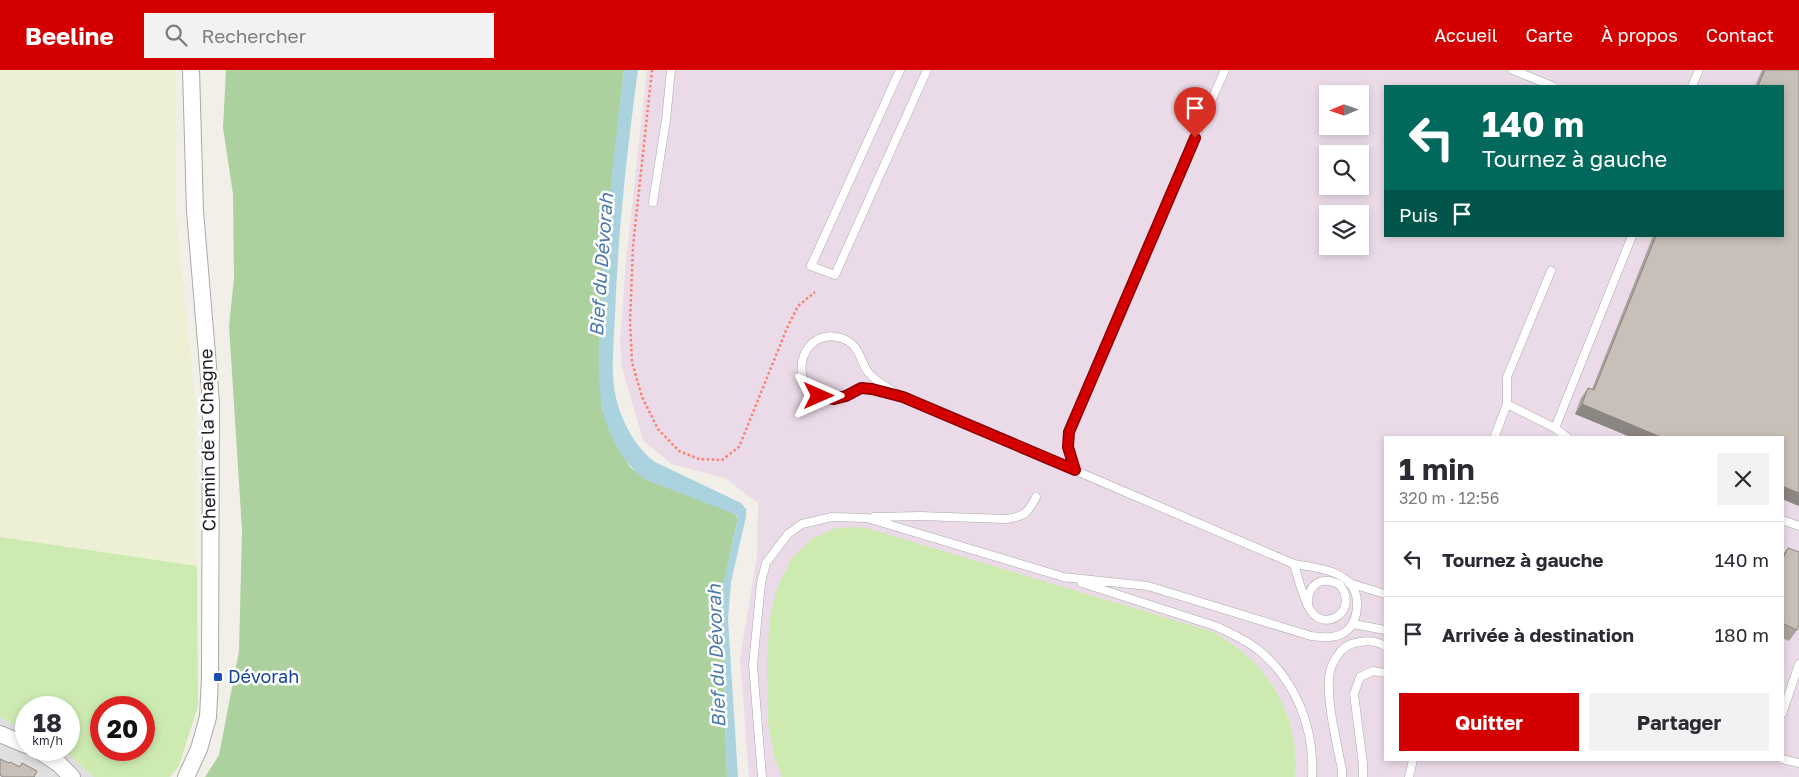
<!DOCTYPE html>
<html lang="fr">
<head>
<meta charset="utf-8">
<style>
	:root { --surface:#fff; --page:#f2f2f3; --text:#2b2b33; --muted:#7c7c81; --line:#e1e1e2; --accent:#d40000 }
	body { margin:0; font-family:"Golos Text",sans-serif; background:var(--page); color:var(--text); height:100vh; display:flex; flex-direction:column; font-size:19px; white-space:nowrap }
	* { box-sizing:border-box; margin:0 }
	p { font-size:16px; color:var(--muted) }
	.icon { flex:none; width:28px; height:28px; fill:none; stroke:currentColor; stroke-width:2; stroke-linecap:round; stroke-linejoin:round }
	.map { position:relative; flex:1; overflow:hidden }
	.drawer { position:absolute; left:1384px; top:366px; width:400px; height:325px; display:flex; flex-direction:column; background:var(--surface); border-radius:0px; box-shadow:0 2px 8px #0003 }
	.drawer>* { flex:none }
	.guide { position:absolute; left:1384px; top:15px; width:400px; height:152px; border-radius:0px; box-shadow:0 2px 8px #0003; background:#00695c; color:#fff; overflow:hidden }
	.needle { width:32px; rotate:268deg }
	.buttons { position:absolute; left:1319px; top:15px; display:grid; gap:10px }
	.buttons a { display:grid; place-items:center; width:50px; height:50px; border-radius:0px; background:var(--surface); box-shadow:0 2px 8px #0003; font-size:25px }
	.speed { position:absolute; left:15px; top:626px; display:flex; gap:10px; font-size:25px; font-weight:700; text-align:center }
	.speed>* { display:grid; place-content:center; width:65px; height:65px; border-radius:50%; background:var(--surface); box-shadow:0 2px 8px #0003; line-height:1 }
	.speed small { font-size:12px; font-weight:400 }
	.speed .limit { border:8px solid #d22; background:#fff; color:#111 }
	.pin { position:absolute; display:grid; place-items:center; width:42px; height:42px; color:#fff; margin:-51px -21px; border-radius:50% 50% 50% 0; rotate:-45deg; box-shadow:0 0 5px #0007 }
	.pin .icon { rotate:45deg }
	.me { position:absolute; width:55px; margin:-28px; rotate:90deg; stroke-linejoin:round; filter:drop-shadow(0 0 4px #0008) }
	.turn { display:flex; align-items:center; gap:18px; height:105px; padding:0 15px; font-size:22px }
	.turn .icon { width:65px; height:65px; stroke-width:2.5 }
	.turn b { display:block; font-size:35px; line-height:42px }
	.then { display:flex; align-items:center; height:48px; padding:0 15px; background:#0003; gap:10px; font-size:19px }
	.round { display:grid; place-items:center; flex:none; width:52px; height:52px; border-radius:0px; background:var(--page) }
	.overview { display:flex; align-items:center; justify-content:space-between; height:85px; padding:0 15px }
	h1 { font-size:30px; font-weight:700; line-height:38px }
	.cta { display:flex; gap:10px; margin-top:auto; padding:10px 15px }
	.cta a { flex:1; height:58px; border-radius:0px; background:var(--accent); color:#fff; font-size:20px; font-weight:700; line-height:58px; text-align:center }
	.cta a+a { background:var(--page); color:var(--text) }
	ul { padding:0; list-style:none }
	li { display:flex; align-items:center; gap:15px; height:75px; padding:0 15px; border-top:1px solid var(--line) }
	li div { flex:1 }
	li b { display:block; font-size:19px }
	li em { font-style:normal }
	header { display:flex; align-items:center; gap:30px; box-sizing:border-box; height:70px; padding:0 25px; background:var(--accent); color:#fff }
	header strong { font-size:24px }
	nav { display:flex; gap:28px; margin-inline-start:auto; font-size:18px }
	.search { width:350px; height:45px; background:var(--page); display:flex; align-items:center; gap:12px; box-sizing:border-box; padding:0 18px; border-radius:0px; color:var(--muted); font-size:19px }
	.map>svg:first-child { display:block }
</style>
</head>
<body>
<header>
<strong>Beeline</strong>
<div class="search"><svg class="icon" aria-label="search" viewBox="0 0 24 24"><circle cx="10" cy="10" r="6"/><path d="M15 15l6 6"/></svg>Rechercher</div>
<nav><a>Accueil</a><a>Carte</a><a>À propos</a><a>Contact</a></nav>
</header>
<div class="map">
<svg width="1799" height="707" viewBox="0 0 1799 707">
	<rect width="100%" height="100%" fill="#f2efe9"/>
	<path fill="#e0dfdf" d="M 0,647 L 26,661 L 26,680 L 64,680 L 94,707 L 0,707 Z"/>
	<path fill="#ebdbe8" fill-rule="evenodd" d="M 647,0 L 1799,0 L 1799,707 L 749,707 L 740,588 L 757,486 L 758,433 L 725,408 L 671,394 L 643,370 L 622,298 L 620,272 L 626,192 ZM 1385,16 L 1782,16 L 1782,166 L 1385,166 ZM 1328,24 L 1360,24 L 1360,56 L 1328,56 ZM 1328,84 L 1360,84 L 1360,116 L 1328,116 ZM 1328,144 L 1360,144 L 1360,176 L 1328,176 ZM 1385,368 L 1782,368 L 1782,690 L 1385,690 Z"/>
	<path fill="#eef0d5" d="M 0,0 L 176,0 L 176,144 L 196,339 L 197,496 L 0,467 Z"/>
	<path fill="#cdebb0" fill-rule="evenodd" d="M 863,457 L 1214,562 C 1222,568 1231,573 1239,579 C 1278,609 1300,658 1295,707 L 782,707 L 775,689 L 768,653 L 767,589 L 770,546 L 777,518 L 792,488 L 811,469 L 836,458 Z
		M 0,467 L 197,496 L 198,636 L 179,696 L 170,707 L 94,707 L 64,680 L 69,680 L 69,638 L 26,638 L 26,661 L 0,647 ZM 101,638 L 144,638 L 144,680 L 101,680 Z"/>
	<path fill="#add19e" d="M 226,0 L 624,0 L 604,184 L 599,287 L 602,339 L 612,364 L 630,397 L 647,410 L 733,442 L 736,445 L 738,448 L 723,516 L 722,554 L 727,707 L 205,707 L 219,685 L 239,581 L 242,460 L 229,256 L 234,208 L 233,124 L 223,58 Z"/>
	<path fill="#aad3df" d="M 624,0 L 638,0 C 627,81 618,163 615,245 C 614,272 610,302 616,328 C 622,352 635,377 655,392 L 741,433 L 746,439 L 746,447 L 731,512 L 728,549 L 738,707 L 727,707 L 722,554 L 723,515 L 738,448 L 737,445 L 647,410 C 624,396 607,363 602,337 C 596,299 600,258 602,219 C 607,146 615,73 624,0 Z"/>
	<g fill="none" stroke-linecap="round" stroke-linejoin="round">
		<g stroke="#a9a9a9" stroke-width="9">
			<path id="lane" d="M 900,0 L 811,196 L 835,205 L 927,0
				M 1513,0 L 1552,16
				M 1692,16 L 1699,0
				M 653,132 L 666,50 L 671,0
				M 903,327 C 891,324 874,316 862,318 C 847,321 837,336 818,325 C 785,307 806,256 841,268 C 860,274 859,289 868,302 C 877,313 891,320 903,327 L 1294,494 C 1312,497 1335,499 1349,512 C 1362,526 1359,555 1342,564 C 1331,569 1322,567 1311,566 L 1148,516 L 1063,507
				M 1507,334 L 1555,358 L 1568,368
				M 1555,358 L 1632,166
				M 1494,368 L 1507,334 L 1507,307 L 1551,201
				M 1075,400 L 1068,377 L 1069,361 L 1177,112 L 1201,53 L 1225,0
				M 874,447 L 920,446 L 1006,449 C 1024,447 1028,443 1036,427
				M 1782,450 L 1799,456
				M 1294,494 C 1298,507 1303,530 1311,541 C 1326,563 1359,540 1340,515 C 1322,505 1307,514 1308,535
				M 1082,513 L 1215,556 C 1229,562 1243,569 1256,578 C 1295,608 1315,658 1312,707
				M 1349,513 L 1385,524
				M 1353,554 L 1385,560
				M 1782,644 L 1799,594
				M 1782,689 L 1799,693
				M 762,707 L 753,595 L 761,513 L 766,493 L 788,464 L 802,454 L 832,447 L 867,448 L 1067,508
				M 1342,707 L 1342,700 C 1337,673 1327,635 1329,608 C 1330,594 1341,575 1355,573 C 1366,570 1375,570 1385,576
				M 1363,707 L 1363,694 L 1354,624 L 1360,607 L 1373,601 L 1385,603
				M 1409,707 L 1413,690"/>
		</g>
		<g stroke="#a9a9a9" stroke-width="18">
			<path id="street" d="M 0,664 L 26,675
				M 38,680 L 59,694 L 72,707
				M 186,707 L 199,679 L 208,647 L 210,608 L 211,332 L 195,141 L 191,0"/>
		</g>
		<path stroke="#fa8072" stroke-width="2.5" stroke-dasharray="2.5 2.5" stroke-linecap="butt" d="M 652,0 L 633,176 L 630,252 L 632,292 L 642,327 L 658,359 L 679,381 L 699,389 L 722,390 L 739,377 L 787,258 L 798,236 L 815,222"/>
		<use href="#lane" stroke="#fff" stroke-width="8"/>
		<use href="#street" stroke="#fff" stroke-width="16"/>
	</g>
	<path fill="#aba49e" d="M 1762,0 L 1799,0 L 1799,436 L 1782,429 L 1782,368 L 1633,368 L 1575,344 L 1581,328 L 1588,318 L 1592,319 L 1653,166 L 1782,166 L 1782,16 L 1755,16 Z
		M 1788,478 L 1797,560 L 1789,571 L 1782,568 L 1782,485 Z"/>
	<path fill="#8b8681" d="M 1582,334 L 1663,368 L 1633,368 L 1575,344 Z
		M 1782,416 L 1799,423 L 1799,436 L 1782,429 Z"/>
	<path fill="#c7bfb8" stroke="#8b8681" d="M 1765,0 L 1799,0 L 1799,423 L 1782,416 L 1782,368 L 1663,368 L 1582,334 L 1588,318 L 1594,320 L 1656,166 L 1782,166 L 1782,16 L 1758,16 Z
		M 1788,478 L 1799,482 L 1799,555 L 1797,560 L 1782,553 L 1782,490 Z
		M 0,689 L 9,693 L 10,692 L 20,697 L 22,693 L 37,701 L 34,707 L 3,707 L 0,705 Z"/>
	<g fill="none" stroke-linecap="round" stroke-linejoin="round">
		<g stroke="#8a0000" stroke-width="12">
			<path id="route" d="M 819,326 L 834,329 L 846,326 L 861,318 L 872,319 L 903,327 L 1075,400 L 1068,377 L 1069,362 L 1195,68"/>
		</g>
		<use href="#route" stroke="#d40000" stroke-width="9"/>
	</g>
	<rect fill="#1a4fb4" stroke="#fff" stroke-width="2" x="213" y="602" width="10" height="10" rx="2.5"/>
	<g text-anchor="middle" stroke-width="5" stroke-linejoin="round" paint-order="stroke">
		<g font-size="18" fill="#222" stroke="#fff">
			<text transform="translate(208 370) rotate(-91)" y="6">Chemin de la Chagne</text>
		</g>
		<g font-size="18" fill="#164399" stroke="#fff" text-anchor="start">
			<text x="228" y="613">Dévorah</text>
		</g>
		<g font-size="19" font-style="italic" fill="#4a7aab" stroke="#fff">
			<text transform="translate(601 195) rotate(-86)" y="7">Bief du Dévorah</text>
			<text transform="translate(716 586) rotate(-92)" y="7">Bief du Dévorah</text>
		</g>
	</g>
</svg>
<div class="buttons">
<a><svg class="needle" viewBox="-14 -14 28 28"><path d="M0-13l5 13h-10z" fill="#e53935"/><path d="M0 13l5-13h-10z" fill="#7c7c81"/></svg></a>
<a><svg class="icon" aria-label="search" viewBox="0 0 24 24"><circle cx="10" cy="10" r="6"/><path d="M15 15l6 6"/></svg></a>
<a><svg class="icon" aria-label="layers" viewBox="0 0 24 24"><path d="M12 4l9 5-9 5-9-5zM3 14l9 5 9-5"/></svg></a>
</div>
<div class="speed"><div>18<small>km/h</small></div><div class="limit">20</div></div>
<div class="pin" style="left:1195px;top:68px;background:#d93025"><svg class="icon" aria-label="arrive" viewBox="0 0 24 24"><path d="M6 21V4h12l-3 4 3 4H6"/></svg></div>
<svg class="me" style="left:819px;top:326px" viewBox="-20 -20 40 40"><path d="M0-17L14 15 0 8-14 15z" fill="#d40000" stroke="#fff" stroke-width="4"/></svg>
<div class="guide">
<div class="turn"><svg class="icon" aria-label="left" viewBox="0 0 24 24"><path d="M17 20v-9H6M10 6l-5 5 5 5"/></svg><div><b>140 m</b>Tournez à gauche</div></div>
<div class="then">Puis<svg class="icon" aria-label="arrive" viewBox="0 0 24 24"><path d="M6 21V4h12l-3 4 3 4H6"/></svg></div>
</div>
<section class="drawer">
<div class="overview"><div><h1>1 min</h1><p>320 m · 12:56</p></div><a class="round"><svg class="icon" aria-label="close" viewBox="0 0 24 24"><path d="M6 6l12 12M18 6L6 18"/></svg></a></div>
<ul>
<li><svg class="icon" aria-label="left" viewBox="0 0 24 24"><path d="M17 20v-9H6M10 6l-5 5 5 5"/></svg><div><b>Tournez à gauche</b></div><em>140 m</em></li>
<li><svg class="icon" aria-label="arrive" viewBox="0 0 24 24"><path d="M6 21V4h12l-3 4 3 4H6"/></svg><div><b>Arrivée à destination</b></div><em>180 m</em></li>
</ul>
<div class="cta"><a>Quitter</a><a>Partager</a></div>
</section>
</div>
</body>
</html>
